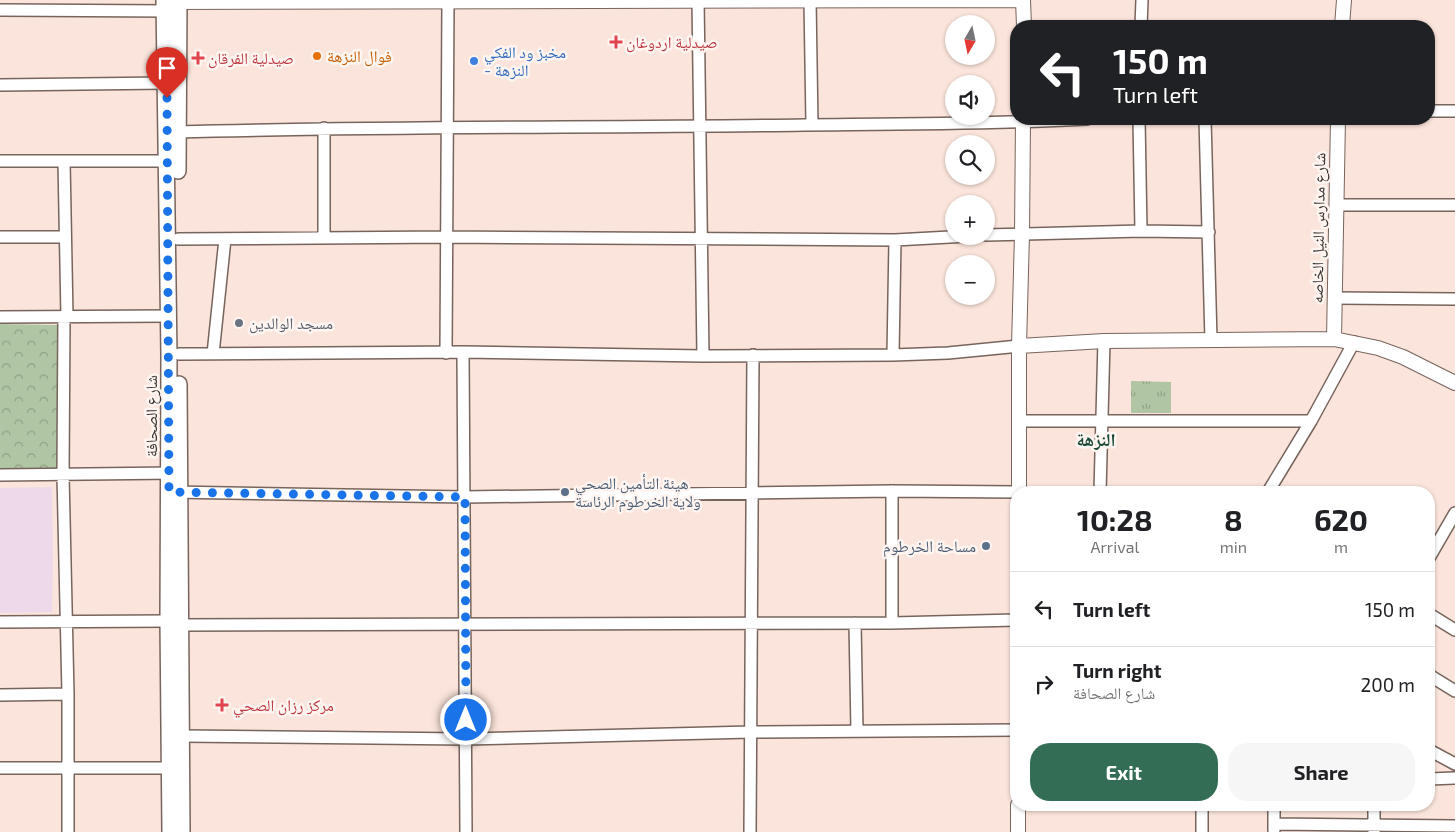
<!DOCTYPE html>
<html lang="en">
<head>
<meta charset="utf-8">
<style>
	:root { --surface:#fff; --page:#f6f6f6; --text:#202124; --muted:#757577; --line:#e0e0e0; --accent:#346d56 }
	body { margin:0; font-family:"Exo 2","Noto Naskh Arabic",sans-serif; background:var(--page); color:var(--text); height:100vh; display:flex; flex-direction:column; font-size:19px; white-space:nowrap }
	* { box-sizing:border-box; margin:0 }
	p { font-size:16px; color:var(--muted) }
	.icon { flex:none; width:28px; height:28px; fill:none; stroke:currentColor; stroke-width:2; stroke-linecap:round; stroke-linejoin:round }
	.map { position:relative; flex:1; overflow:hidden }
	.sheet { position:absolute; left:1010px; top:486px; width:425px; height:325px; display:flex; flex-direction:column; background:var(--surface); border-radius:20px; box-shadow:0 1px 4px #0004 }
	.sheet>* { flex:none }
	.banner { position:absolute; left:1010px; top:20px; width:425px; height:105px; border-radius:20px; box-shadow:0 1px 4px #0004; background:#202124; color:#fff; overflow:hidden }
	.needle { width:32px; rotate:189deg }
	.buttons { position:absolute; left:945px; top:15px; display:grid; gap:10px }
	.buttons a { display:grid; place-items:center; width:50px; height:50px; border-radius:50%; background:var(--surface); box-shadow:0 1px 4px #0004; font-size:25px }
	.pin { position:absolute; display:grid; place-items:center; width:42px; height:42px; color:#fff; margin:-51px -21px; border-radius:50% 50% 50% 0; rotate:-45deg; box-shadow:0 0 5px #0007 }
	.pin .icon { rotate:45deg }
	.me { position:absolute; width:55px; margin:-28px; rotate:0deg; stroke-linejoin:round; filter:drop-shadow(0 0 4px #0008) }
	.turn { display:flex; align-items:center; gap:18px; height:105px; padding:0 20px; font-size:22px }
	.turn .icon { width:65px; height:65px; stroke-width:2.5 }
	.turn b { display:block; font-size:35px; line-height:42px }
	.eta { display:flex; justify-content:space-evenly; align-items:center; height:85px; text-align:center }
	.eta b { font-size:30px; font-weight:700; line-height:35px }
	.primary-button { display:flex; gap:10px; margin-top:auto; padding:10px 20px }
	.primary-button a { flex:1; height:58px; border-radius:20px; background:var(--accent); color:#fff; font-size:20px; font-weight:700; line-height:58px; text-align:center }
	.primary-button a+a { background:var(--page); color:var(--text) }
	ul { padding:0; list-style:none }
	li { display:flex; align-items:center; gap:15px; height:75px; padding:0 20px; border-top:1px solid var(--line) }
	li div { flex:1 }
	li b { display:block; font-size:19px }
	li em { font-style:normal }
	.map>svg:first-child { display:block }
</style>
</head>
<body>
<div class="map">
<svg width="1455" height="832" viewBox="0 0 1455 832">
	<defs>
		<pattern id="grass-tufts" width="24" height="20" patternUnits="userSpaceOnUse" patternTransform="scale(1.25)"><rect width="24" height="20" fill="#b0c5a3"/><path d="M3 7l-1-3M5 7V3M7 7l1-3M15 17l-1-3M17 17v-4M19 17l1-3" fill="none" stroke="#90a185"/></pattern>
		<pattern id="forest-crowns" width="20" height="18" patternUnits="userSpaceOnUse" patternTransform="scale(1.25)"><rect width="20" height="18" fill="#b0c5a3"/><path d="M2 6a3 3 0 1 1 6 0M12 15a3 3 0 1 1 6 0" fill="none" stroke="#90a185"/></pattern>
	</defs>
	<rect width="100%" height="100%" fill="#fbe4db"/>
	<path fill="#edd9e9" d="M 52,487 L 53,558 L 52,612 L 0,613 L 0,488 Z"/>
	<path fill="url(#grass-tufts)" d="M 1131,381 L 1171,382 L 1171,413 L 1131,413 Z"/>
	<path fill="url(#forest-crowns)" d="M 0,324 L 58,325 L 60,471 L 0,471 Z"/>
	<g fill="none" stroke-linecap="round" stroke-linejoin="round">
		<g stroke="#77645c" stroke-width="14">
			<path id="minor" d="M 698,0 L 703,356
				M 810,0 L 812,125
				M 0,10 L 170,11
				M 1141,26 L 1142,0
				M 0,85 L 166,83
				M 1429,111 L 1455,111
				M 1139,119 L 1141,231
				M 1205,119 L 1211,340
				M 178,132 C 387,126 596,128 804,125 C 899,124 993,124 1087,119
				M 0,161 L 168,161
				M 64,161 L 67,317
				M 1337,205 L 1455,205
				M 986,235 L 1141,231 L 1209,232
				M 0,237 L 65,237
				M 324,238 L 324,128
				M 178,239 L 447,237 L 895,240 L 968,236
				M 1334,298 L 1455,299
				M 0,317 L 169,316
				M 64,317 L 63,475 L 68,694 L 68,832
				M 463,352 L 466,832
				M 446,353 L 448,1
				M 179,354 L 463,352 L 703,356 L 893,355 L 948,353 L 1019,346
				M 213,354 L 225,239
				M 893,355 L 895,240
				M 1019,421 L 1311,421
				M 0,475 L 175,473
				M 173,492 L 465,497 L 892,491 L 1019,492
				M 1100,492 L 1104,341
				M 1268,492 L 1311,421 L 1354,342
				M 1429,558 L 1455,513
				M 1429,614 L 1455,630
				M 0,622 L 168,621
				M 855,623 L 857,731
				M 892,623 L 892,491
				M 181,625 L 892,623 L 1016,620
				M 1429,675 L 1455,691
				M 0,695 L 68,694
				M 182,736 L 466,739 L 751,732 L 1016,730
				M 1429,750 L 1455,764
				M 0,768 L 170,768
				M 1429,779 L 1455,778
				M 1202,805 L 1202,832
				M 1274,805 L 1274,830
				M 1374,805 L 1374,832
				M 1274,824 L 1455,826
				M 750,832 L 753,355"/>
		</g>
		<g stroke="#77645c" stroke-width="16">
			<path id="tertiary" d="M 1023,0 L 1024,26
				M 168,2 L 1019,0
				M 1342,26 L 1344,0
				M 1334,339 L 1338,119
				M 1019,346 L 1104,341 L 1334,339 L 1378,348 L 1403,357 L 1455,383
				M 1019,492 L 1019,346 L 1022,234 L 1023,119
				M 1018,805 L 1018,832"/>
		</g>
		<g stroke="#77645c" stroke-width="18">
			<path id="secondary" d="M 164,0 L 169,355 L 168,621 L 170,832
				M 178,171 L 179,0
				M 179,384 L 182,832"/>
		</g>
		<use href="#minor" stroke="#fff" stroke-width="11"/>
		<use href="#tertiary" stroke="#fff" stroke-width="14"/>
		<use href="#secondary" stroke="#fff" stroke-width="15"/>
	</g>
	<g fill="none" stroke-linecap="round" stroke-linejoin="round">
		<path stroke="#1a73e8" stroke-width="9" stroke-dasharray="0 16.2" d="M 167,98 L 169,492 L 465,497 L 466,720"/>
	</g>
	<g fill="#e0444e" stroke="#fef5f1" stroke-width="2">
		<path d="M613.5 34.5h5v5h5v5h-5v5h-5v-5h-5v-5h5z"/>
		<path d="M195.5 50.5h5v5h5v5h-5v5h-5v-5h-5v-5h5z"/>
		<path d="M219.5 697.5h5v5h5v5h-5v5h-5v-5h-5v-5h5z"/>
	</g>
	<circle fill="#e8710a" stroke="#fef5f1" stroke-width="2" cx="317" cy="56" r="5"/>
	<circle fill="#3f7fe0" stroke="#fef5f1" stroke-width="2" cx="474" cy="61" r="5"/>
	<circle fill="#6b7280" stroke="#fef5f1" stroke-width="2" cx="239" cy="323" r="5"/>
	<g fill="#5c6f8a" stroke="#fef5f1" stroke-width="2">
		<circle cx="565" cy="492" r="5"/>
		<circle cx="986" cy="546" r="5"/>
	</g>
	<g text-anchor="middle" stroke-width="5" stroke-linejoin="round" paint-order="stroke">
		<g font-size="16" fill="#be3a42" stroke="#fef5f1" text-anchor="start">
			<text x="626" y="48">صيدلية اردوغان</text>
			<text x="208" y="64">صيدلية الفرقان</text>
			<text x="233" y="711">مركز رزان الصحي</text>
		</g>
		<g font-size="16" fill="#366cbe" stroke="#fef5f1" text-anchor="start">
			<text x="484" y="58">مخبز ود الفكي<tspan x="484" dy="18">- النزهة</tspan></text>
		</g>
		<g font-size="16" fill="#c56008" stroke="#fef5f1" text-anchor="start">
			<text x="327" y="62">فوال النزهة</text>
		</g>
		<g font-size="16" fill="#3d3531" stroke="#fef5f1">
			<text transform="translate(1318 228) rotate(-89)" y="6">شارع مدارس النيل الخاصه</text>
			<text transform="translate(151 416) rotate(-90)" y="6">شارع الصحافة</text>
		</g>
		<g font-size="16" fill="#5b616d" stroke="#fef5f1" text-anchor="start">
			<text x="249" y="329">مسجد الوالدين</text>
		</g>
		<g font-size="16" fill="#4e5e75" stroke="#fef5f1" text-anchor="start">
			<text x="575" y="489">هيئة التأمين الصحي<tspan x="575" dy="18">ولاية الخرطوم الرئاسة</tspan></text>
			<text x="976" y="552" text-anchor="end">مساحة الخرطوم</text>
		</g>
		<g font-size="18" font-weight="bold" fill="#1b4937" stroke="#fef5f1">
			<text x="1096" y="446">النزهة</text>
		</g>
	</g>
</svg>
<div class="buttons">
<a><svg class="needle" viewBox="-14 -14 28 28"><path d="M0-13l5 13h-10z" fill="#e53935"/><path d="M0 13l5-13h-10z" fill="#757577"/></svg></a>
<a><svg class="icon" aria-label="sound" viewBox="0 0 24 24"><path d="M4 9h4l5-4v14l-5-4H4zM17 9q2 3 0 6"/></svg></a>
<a><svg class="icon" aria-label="search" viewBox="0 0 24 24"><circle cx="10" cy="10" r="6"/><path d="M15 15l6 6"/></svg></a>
<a>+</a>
<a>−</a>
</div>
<div class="pin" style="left:167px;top:98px;background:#d93025"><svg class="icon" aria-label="arrive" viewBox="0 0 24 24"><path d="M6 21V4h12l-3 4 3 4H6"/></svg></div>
<svg class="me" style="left:466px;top:720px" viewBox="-20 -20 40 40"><circle r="17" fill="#1a73e8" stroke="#fff" stroke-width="3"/><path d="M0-11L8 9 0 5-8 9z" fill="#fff"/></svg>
<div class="banner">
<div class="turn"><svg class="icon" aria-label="left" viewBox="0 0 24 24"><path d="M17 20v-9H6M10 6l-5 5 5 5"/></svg><div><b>150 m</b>Turn left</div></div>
</div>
<section class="sheet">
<div class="eta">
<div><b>10:28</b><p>Arrival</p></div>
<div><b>8</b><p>min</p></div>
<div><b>620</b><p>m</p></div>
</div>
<ul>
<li><svg class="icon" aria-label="left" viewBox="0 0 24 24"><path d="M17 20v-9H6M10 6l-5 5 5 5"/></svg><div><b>Turn left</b></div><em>150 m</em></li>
<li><svg class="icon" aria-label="right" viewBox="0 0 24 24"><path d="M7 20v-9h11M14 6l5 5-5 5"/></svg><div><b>Turn right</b><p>شارع الصحافة</p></div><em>200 m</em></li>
</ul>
<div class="primary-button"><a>Exit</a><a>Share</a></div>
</section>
</div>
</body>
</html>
